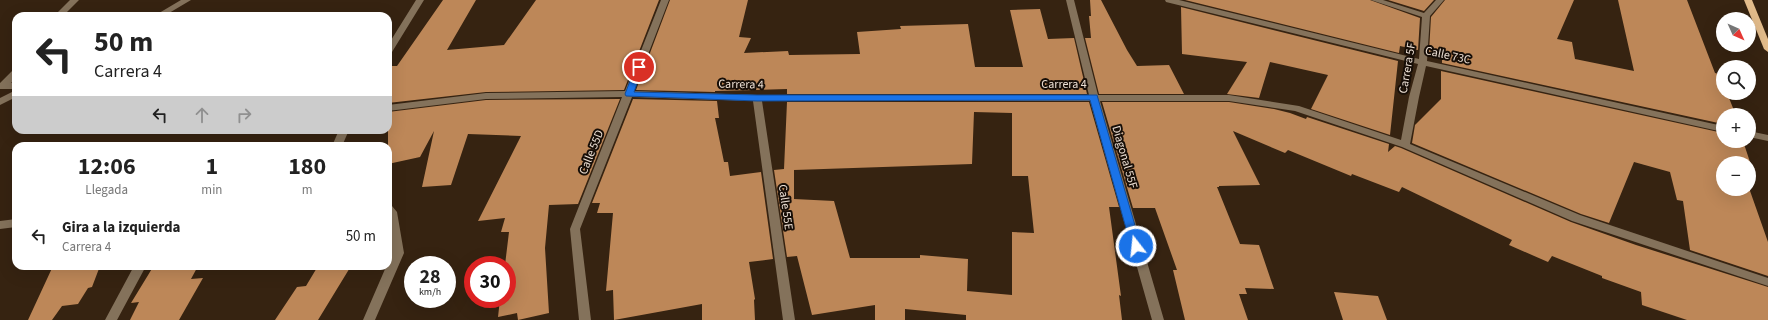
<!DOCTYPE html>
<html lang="es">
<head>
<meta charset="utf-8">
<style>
	:root { --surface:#fff; --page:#f6f6f6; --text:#222; --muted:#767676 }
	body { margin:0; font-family:"Source Sans 3",sans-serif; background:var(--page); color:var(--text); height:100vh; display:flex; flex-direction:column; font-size:15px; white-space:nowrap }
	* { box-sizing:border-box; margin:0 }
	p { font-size:13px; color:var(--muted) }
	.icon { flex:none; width:22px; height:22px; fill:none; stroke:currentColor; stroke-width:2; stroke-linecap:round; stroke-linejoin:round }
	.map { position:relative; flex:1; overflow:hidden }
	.panel { position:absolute; left:12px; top:142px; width:380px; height:128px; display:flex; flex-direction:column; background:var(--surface); border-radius:12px; box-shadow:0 4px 16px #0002 }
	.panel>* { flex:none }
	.top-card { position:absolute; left:12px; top:12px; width:380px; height:122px; border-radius:12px; box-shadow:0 4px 16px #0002; background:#fff; color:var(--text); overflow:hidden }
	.needle { width:26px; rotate:135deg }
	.buttons { position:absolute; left:1716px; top:12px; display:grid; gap:8px }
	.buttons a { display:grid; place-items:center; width:40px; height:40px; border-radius:50%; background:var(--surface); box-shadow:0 4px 16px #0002; font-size:20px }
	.speed { position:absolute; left:404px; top:256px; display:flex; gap:8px; font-size:20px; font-weight:700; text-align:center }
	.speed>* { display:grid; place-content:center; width:52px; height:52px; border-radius:50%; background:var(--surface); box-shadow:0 4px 16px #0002; line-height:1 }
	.speed small { font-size:10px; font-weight:400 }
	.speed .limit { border:6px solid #d22; background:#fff; color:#111 }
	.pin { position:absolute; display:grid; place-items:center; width:34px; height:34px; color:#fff; margin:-17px; border:2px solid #fff; border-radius:50%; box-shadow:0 1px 4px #0007 }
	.me { position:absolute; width:44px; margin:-22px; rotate:344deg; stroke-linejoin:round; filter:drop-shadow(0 0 3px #0008) }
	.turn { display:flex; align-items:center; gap:14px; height:84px; padding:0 16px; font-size:18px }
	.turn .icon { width:52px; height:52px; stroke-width:2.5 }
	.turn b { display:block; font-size:28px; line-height:34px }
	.lanes { display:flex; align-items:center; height:38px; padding:0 16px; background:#0003; justify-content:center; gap:20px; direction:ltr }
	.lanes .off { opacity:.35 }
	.eta { display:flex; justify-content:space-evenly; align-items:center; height:68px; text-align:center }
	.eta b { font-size:24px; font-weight:700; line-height:28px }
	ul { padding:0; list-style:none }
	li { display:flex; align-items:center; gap:12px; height:52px; padding:0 16px }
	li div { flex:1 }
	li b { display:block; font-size:15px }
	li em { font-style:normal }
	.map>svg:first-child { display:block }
</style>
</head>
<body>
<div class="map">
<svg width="1768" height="320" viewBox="0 0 1768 320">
	<rect width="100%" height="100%" fill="#362311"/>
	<path fill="#bd8758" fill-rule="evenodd" d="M 443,0 L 476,0 L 447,50 L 504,45 L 536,0 L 659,0 L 624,90 L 486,92 L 388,103 L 388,66 L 397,66 Z
		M 670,0 L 748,0 L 739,37 L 751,38 L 744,53 L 788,51 L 789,55 L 860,54 L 857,32 L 901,29 L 900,26 L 968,24 L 975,67 L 1023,67 L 1010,10 L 1040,9 L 1048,39 L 1074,38 L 1087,94 L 787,94 L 787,89 L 715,91 L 715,92 L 636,90 Z
		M 1090,0 L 1101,0 L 1127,50 L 1137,66 L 1169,65 L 1184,94 L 1099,94 L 1085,38 L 1091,38 L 1089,16 L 1091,16 Z
		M 1185,0 L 1370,0 L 1420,18 L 1418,50 L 1400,46 L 1399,53 Z
		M 1388,0 L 1434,0 L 1424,11 Z
		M 1445,0 L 1574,0 L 1557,39 L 1572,42 L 1575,59 L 1634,71 L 1618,0 L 1687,0 L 1715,73 L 1719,74 L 1723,84 L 1723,93 L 1727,93 L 1735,113 L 1733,112 L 1734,115 L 1723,115 L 1723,124 L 1442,63 L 1442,55 L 1429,52 L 1431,17 Z
		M 1181,7 L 1398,61 L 1390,135 L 1311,109 L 1328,75 L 1270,62 L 1259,98 L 1227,94 L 1247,62 L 1182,54 Z
		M 1441,71 L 1723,133 L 1723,141 L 1743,141 L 1751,165 L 1749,163 L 1740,162 L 1723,163 L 1723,189 L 1749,188 L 1768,242 L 1768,276 L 1690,250 L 1683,201 L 1677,200 L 1670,172 L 1634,162 L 1609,223 L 1581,214 L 1412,143 L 1415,125 L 1441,99 Z
		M 620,99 L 578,204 L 549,205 L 545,248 L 549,313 L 518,320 L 517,313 L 498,317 L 500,299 L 507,299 L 507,265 L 505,265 L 509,232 L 501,232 L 505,218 L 478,221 L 521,136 L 468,134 L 451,185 L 422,187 L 434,131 L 420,157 L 388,164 L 388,112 L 486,100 Z
		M 633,99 L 717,101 L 719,118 L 715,118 L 724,162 L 728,162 L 730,176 L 761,172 L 773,259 L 749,262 L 755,299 L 754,300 L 755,320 L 702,320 L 702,304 L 614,320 L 613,290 L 606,291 L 613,213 L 597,213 L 600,203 L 592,203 Z
		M 787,102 L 1089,102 L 1119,207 L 1109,207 L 1121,296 L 1119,295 L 1122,320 L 966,320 L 966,315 L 905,309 L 905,320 L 875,320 L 875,305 L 812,315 L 797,256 L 787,257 L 774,170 L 784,169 ZM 974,112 L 1012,113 L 1012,176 L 1028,176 L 1034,233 L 1012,232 L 1012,295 L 967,291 L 968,259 L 920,255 L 920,258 L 850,258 L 834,201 L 794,199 L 794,170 L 972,164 Z
		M 1102,102 L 1229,102 L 1274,109 L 1290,113 L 1306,119 L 1307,117 L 1389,144 L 1388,152 L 1395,146 L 1401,148 L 1571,222 L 1636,245 L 1768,287 L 1768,320 L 1687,320 L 1642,305 L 1641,292 L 1602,278 L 1602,276 L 1552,256 L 1548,262 L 1509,245 L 1512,240 L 1402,187 L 1399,192 L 1352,174 L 1351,176 L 1288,150 L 1285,153 L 1233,131 L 1260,185 L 1219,186 L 1219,187 L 1217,187 L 1240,244 L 1259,245 L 1274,289 L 1245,288 L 1247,294 L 1239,294 L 1248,320 L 1185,320 L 1173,270 L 1177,270 L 1155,208 L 1133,208 Z
		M 53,266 L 100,266 L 92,287 L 88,288 L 78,304 L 62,306 L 52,320 L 28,320 Z
		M 160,266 L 198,266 L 191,279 L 203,278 L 179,320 L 130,320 L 139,302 L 131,303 L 153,267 Z
		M 318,266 L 351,266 L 318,320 L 275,320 L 297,287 L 306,286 Z
		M 1334,292 L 1378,296 L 1387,320 L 1343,320 Z"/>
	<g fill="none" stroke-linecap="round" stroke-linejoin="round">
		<path fill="#84725b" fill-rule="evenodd" d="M 70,0 L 79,0 L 63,16 L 54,16 Z
			M 181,0 L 191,0 L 164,16 L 154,16 Z
			M 416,0 L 424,0 L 392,52 L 388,55 L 388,45 Z
			M 661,0 L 669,0 L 634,91 L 757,95 L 1089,95 L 1066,0 L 1074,0 L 1098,95 L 1229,95 L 1299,106 L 1401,140 L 1409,97 L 1418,64 L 1166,2 L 1165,0 L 1179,0 L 1419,59 L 1422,17 L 1371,0 L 1383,0 L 1424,13 L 1436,0 L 1444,0 L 1430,16 L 1427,61 L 1723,126 L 1723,132 L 1426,66 L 1419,97 L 1410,144 L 1580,215 L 1768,278 L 1768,286 L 1572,221 L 1402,147 L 1295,111 L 1229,101 L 1100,101 L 1164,320 L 1152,320 L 1090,101 L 762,101 L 795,320 L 783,320 L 753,101 L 632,97 L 580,229 L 591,320 L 579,320 L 570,229 L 622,97 L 486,99 L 388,111 L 388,105 L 486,93 L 625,91 Z
			M 16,69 L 16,78 L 11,83 L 16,83 L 16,89 L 0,89 L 0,83 L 13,70 Z
			M 16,90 L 16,97 L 0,105 L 0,98 Z
			M 339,130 L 349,130 L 342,146 L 332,146 Z
			M 1749,131 L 1768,135 L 1768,141 L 1749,137 Z
			M 388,205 L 392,206 L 397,212 L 404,253 L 375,320 L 363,320 L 392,253 L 388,222 Z
			M 16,219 L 16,227 L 0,229 L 0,221 Z
			M 134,266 L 146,266 L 117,320 L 105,320 Z"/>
		<path fill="#e3bc8b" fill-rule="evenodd" d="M 1744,0 L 1752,0 L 1768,39 L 1768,52 L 1764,49 Z"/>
	</g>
	<path fill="#1a73e8" stroke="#114b97" d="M 636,65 L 639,65 L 643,67 L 634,92 L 757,95 L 1097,95 L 1141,246 L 1136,249 L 1131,246 L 1090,100 L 757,101 L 626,96 L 625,94 Z"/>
	<g text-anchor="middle" stroke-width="4" stroke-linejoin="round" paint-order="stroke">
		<g font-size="12" fill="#ede0d5" stroke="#170e07">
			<text transform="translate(1448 55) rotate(12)" y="4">Calle 73C</text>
			<text transform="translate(1407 68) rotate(-80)" y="4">Carrera 5F</text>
			<text transform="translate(741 84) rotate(1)" y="4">Carrera 4</text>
			<text x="1064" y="88">Carrera 4</text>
			<text transform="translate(591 152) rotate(-68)" y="4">Calle 55D</text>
			<text transform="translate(1125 157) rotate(74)" y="4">Diagonal 55F</text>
			<text transform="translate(786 207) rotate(82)" y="4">Calle 55E</text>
		</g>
	</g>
</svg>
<div class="buttons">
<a><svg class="needle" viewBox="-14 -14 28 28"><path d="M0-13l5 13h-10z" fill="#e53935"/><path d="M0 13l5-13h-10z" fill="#767676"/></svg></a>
<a><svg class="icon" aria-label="search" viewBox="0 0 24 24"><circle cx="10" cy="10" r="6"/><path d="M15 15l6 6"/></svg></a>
<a>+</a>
<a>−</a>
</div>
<div class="speed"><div>28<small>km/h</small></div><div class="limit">30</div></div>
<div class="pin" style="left:639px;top:67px;background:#d93025"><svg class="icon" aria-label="arrive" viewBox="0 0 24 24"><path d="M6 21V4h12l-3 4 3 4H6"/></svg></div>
<svg class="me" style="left:1136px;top:246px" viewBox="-20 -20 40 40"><circle r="17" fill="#1a73e8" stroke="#fff" stroke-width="3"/><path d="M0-11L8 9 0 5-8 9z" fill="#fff"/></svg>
<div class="top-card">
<div class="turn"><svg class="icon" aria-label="left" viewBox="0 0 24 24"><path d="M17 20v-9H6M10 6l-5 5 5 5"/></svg><div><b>50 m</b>Carrera 4</div></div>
<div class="lanes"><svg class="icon" aria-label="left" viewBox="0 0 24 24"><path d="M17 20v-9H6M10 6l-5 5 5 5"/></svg><svg class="icon off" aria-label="ahead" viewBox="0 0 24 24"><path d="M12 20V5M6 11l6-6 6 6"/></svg><svg class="icon off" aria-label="right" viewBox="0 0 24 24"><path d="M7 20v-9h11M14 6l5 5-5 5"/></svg></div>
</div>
<section class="panel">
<div class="eta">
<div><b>12:06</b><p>Llegada</p></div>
<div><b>1</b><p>min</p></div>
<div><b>180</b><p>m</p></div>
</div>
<ul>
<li><svg class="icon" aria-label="left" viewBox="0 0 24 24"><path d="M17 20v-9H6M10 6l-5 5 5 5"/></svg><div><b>Gira a la izquierda</b><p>Carrera 4</p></div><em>50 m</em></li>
</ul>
</section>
</div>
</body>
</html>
